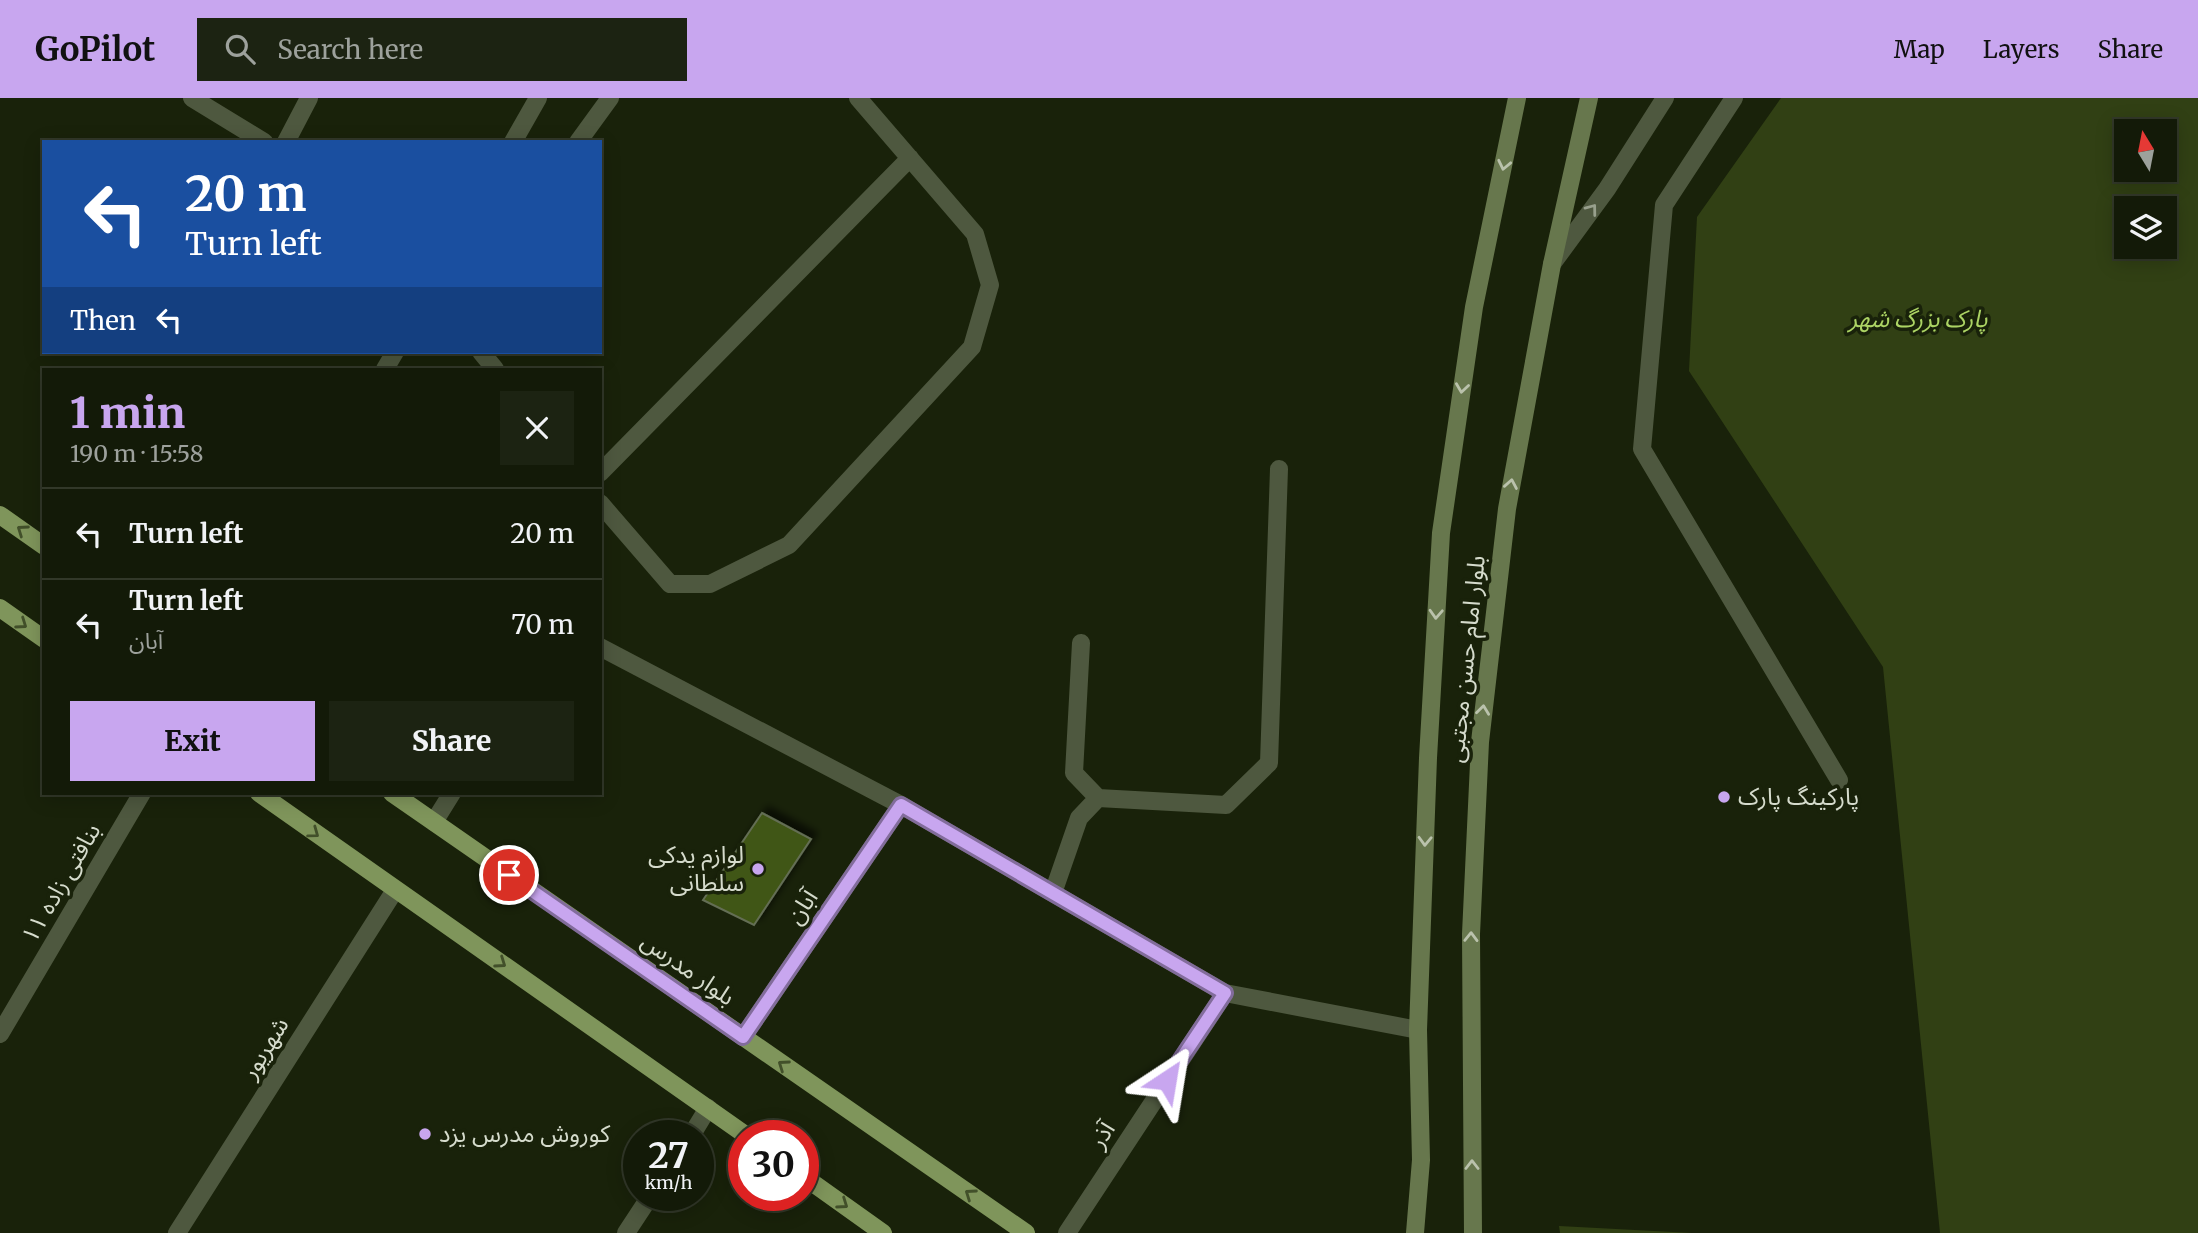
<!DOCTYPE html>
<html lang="en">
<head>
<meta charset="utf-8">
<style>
	:root { --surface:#131a08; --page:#1c2312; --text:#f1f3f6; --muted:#9da19c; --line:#323829; --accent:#c8a6ef }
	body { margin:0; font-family:Merriweather,"Noto Sans Arabic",serif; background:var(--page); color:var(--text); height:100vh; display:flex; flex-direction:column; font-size:26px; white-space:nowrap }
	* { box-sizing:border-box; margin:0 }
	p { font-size:23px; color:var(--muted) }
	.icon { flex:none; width:38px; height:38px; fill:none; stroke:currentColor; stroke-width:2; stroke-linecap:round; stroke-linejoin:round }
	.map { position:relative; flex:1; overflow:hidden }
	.side { position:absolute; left:42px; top:270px; width:560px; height:427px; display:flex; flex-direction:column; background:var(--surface); border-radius:0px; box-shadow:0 4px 18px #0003,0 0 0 2px var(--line) }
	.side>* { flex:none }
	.top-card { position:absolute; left:42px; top:42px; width:560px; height:214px; border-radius:0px; box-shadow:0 4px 18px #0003,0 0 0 2px var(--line); background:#1a4fa0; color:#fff; overflow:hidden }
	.needle { width:46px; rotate:350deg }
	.buttons { position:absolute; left:2114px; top:21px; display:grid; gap:14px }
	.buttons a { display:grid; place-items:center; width:63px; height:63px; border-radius:0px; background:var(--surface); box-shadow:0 4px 18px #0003,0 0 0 2px var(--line); font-size:35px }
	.speed { position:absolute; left:623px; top:1022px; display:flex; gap:14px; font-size:35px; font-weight:700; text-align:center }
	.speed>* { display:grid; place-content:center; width:91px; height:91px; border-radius:50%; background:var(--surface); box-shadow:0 4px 18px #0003,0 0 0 2px var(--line); line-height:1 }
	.speed small { font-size:18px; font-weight:400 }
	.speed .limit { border:10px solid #d22; background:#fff; color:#111 }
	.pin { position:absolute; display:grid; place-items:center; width:60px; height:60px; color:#fff; margin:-30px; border:4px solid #fff; border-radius:50%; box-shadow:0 2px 7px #0007 }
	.me { position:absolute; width:77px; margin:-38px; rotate:33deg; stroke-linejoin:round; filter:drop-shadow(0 0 5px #0008) }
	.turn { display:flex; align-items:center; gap:24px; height:147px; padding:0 28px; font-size:32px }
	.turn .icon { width:91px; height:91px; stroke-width:2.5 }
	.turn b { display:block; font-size:49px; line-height:60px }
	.then { display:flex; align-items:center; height:66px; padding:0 28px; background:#0003; gap:14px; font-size:26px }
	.round { display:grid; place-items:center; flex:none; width:74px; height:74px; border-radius:0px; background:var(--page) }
	.head { display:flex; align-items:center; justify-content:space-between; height:119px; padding:0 28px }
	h1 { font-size:42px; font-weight:800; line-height:52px; color:var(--accent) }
	.primary-button { display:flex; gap:14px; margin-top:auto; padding:14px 28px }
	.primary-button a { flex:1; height:80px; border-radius:0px; background:var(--accent); color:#111; font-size:28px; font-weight:800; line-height:80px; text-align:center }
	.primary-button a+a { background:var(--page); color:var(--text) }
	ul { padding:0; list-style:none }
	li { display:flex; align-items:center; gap:21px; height:91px; padding:0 28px; border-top:2px solid var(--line) }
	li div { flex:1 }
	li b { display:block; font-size:26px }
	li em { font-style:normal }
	header { display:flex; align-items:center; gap:42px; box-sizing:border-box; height:98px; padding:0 35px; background:var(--accent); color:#111 }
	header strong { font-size:33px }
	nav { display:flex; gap:38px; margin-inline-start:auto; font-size:24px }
	.search { width:490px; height:63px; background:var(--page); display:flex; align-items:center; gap:18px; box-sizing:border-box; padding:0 24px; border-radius:0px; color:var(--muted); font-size:26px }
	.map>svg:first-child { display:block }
</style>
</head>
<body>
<header>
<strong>GoPilot</strong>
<div class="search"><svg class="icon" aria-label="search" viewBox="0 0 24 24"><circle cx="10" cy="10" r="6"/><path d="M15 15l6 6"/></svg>Search here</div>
<nav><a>Map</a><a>Layers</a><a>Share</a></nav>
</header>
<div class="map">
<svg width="2198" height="1135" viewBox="0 0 2198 1135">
	<defs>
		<filter id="shadow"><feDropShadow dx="6" dy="-6" stdDeviation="3.5" flood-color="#0009"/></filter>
	</defs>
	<rect width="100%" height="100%" fill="#19220a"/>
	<path fill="#314014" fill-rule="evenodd" d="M 1781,0 L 2198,0 L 2198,1135 L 1940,1135 L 1883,569 L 1689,273 L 1697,119 ZM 2126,33 L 2165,33 L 2165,72 L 2126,72 ZM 2126,110 L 2165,110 L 2165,149 L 2126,149 Z
		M 1559,1128 L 1692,1135 L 1560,1135 Z"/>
	<path fill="#415614" stroke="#646e54" stroke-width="2" filter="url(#shadow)" d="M 762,715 L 811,741 L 754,827 L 703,802 Z"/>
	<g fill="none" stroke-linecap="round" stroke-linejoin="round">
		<path stroke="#4e583f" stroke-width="18" d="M 1734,0 L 1664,107 L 1642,351 L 1839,682"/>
		<path stroke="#4e583f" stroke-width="18" d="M 192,0 L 264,44
			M 286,44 L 309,0
			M 513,44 L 538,0
			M 578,44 L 610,0
			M 1552,166 L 1607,91 L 1665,0
			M 481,254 L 495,271
			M 385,271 L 395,254
			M 600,375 L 910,60
			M 600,405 L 670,486 L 710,486 L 789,447 L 972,249 L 990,187 L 975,136 L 858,0
			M 1081,545 L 1074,675 L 1098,700
			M 600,549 L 901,707 L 1225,895 L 1418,932
			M 434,724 L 452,695
			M 1053,795 L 1079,720 L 1098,700 L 1226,707 L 1269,665 L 1279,371
			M 0,936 L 142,695
			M 743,939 L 901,707
			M 691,1038 L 708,1010
			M 177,1135 L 395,792
			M 626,1135 L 651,1097
			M 1067,1135 L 1225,895"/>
		<path stroke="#67774d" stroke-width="18" d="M 1415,1135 L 1421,1062 L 1418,932 L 1428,660 L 1441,435 L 1474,209 L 1517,0
			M 1473,1135 L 1471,836 L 1480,644 L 1507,411 L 1552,166 L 1589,0"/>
		<path stroke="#7f955b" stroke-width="18" d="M 0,417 L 44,448
			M 0,510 L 44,541
			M 259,695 L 747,1038
			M 392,695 L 1026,1135
			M 803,1078 L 883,1135"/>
	</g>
	<defs><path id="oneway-chevron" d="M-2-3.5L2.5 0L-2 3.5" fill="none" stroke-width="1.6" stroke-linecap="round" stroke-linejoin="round" transform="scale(1.75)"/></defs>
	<g stroke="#bac2ac">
		<use href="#oneway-chevron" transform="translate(1504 67) rotate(102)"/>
		<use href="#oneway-chevron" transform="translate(1462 290) rotate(98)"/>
		<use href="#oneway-chevron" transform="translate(1511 386) rotate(-80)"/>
		<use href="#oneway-chevron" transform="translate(1436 516) rotate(93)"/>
		<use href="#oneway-chevron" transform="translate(1483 612) rotate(-83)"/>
		<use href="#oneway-chevron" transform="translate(1425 743) rotate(92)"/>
		<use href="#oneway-chevron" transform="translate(1471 839) rotate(-89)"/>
		<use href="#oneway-chevron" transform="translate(1472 1067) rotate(-90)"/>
	</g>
	<use stroke="#98a08d" href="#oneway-chevron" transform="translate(1592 111) rotate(-53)"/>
	<g stroke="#42502a">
		<use href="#oneway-chevron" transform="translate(22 432) rotate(-145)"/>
		<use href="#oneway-chevron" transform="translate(22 526) rotate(35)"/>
		<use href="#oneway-chevron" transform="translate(314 735) rotate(36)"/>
		<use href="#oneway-chevron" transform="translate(501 865) rotate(35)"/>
		<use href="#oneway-chevron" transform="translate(783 967) rotate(-145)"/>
		<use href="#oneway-chevron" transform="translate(970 1096) rotate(-145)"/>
		<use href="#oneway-chevron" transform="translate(843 1106) rotate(35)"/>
	</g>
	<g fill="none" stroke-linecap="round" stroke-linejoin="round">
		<g stroke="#826c9b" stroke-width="18">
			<path id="route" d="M 509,777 L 743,939 L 901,707 L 1225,895 L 1167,982"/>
		</g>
		<use href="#route" stroke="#c8a6ef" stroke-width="12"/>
	</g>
	<g fill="#c8a6ef" stroke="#19220a" stroke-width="2.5">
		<circle cx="1724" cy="699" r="7"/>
		<circle cx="758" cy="771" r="7"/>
		<circle cx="425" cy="1036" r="7"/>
	</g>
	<g text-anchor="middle" stroke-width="7" stroke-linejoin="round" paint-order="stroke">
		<g font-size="24" font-style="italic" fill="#acd464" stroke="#19220a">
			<text x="1918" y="229">پارک بزرگ شهر</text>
		</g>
		<g font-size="24" fill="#d5dbcc" stroke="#19220a">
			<text transform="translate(1466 561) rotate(-84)" y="8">بلوار امام حسن مجتبی</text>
			<text transform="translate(61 785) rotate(-60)" y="8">بنافتی زاده ۱۱</text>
			<text transform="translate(802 809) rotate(-56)" y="8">آبان</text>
			<text transform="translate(688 871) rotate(35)" y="8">بلوار مدرس</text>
			<text transform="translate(265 950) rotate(-58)" y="8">شهریور</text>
			<text transform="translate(1102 1037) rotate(-57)" y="8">آذر</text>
		</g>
		<g font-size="24" fill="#d5dbcc" stroke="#19220a" text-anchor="start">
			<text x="1738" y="707">پارکینگ پارک</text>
			<text x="744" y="765" text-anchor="end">لوازم یدکی<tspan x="744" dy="28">سلطانی</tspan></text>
			<text x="439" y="1044">کوروش مدرس یزد</text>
		</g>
	</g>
</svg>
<div class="buttons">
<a><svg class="needle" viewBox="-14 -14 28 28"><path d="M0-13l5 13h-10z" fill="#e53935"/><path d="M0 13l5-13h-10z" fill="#9da19c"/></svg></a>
<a><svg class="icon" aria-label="layers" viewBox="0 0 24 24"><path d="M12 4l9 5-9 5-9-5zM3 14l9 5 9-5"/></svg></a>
</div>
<div class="speed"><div>27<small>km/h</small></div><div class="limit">30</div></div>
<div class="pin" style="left:509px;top:777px;background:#d93025"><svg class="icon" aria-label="arrive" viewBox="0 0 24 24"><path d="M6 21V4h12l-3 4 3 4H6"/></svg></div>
<svg class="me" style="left:1167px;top:982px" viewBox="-20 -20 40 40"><path d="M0-17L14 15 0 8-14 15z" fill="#c8a6ef" stroke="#fff" stroke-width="4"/></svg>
<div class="top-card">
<div class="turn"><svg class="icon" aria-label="left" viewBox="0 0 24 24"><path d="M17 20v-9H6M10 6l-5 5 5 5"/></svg><div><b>20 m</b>Turn left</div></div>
<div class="then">Then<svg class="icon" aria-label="left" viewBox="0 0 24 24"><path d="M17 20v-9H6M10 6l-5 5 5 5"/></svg></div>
</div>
<section class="side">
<div class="head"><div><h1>1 min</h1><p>190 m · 15:58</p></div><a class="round"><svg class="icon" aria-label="close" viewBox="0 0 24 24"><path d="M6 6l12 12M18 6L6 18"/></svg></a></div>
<ul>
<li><svg class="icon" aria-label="left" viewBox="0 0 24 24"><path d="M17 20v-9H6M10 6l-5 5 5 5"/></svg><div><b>Turn left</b></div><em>20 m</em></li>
<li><svg class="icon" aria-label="left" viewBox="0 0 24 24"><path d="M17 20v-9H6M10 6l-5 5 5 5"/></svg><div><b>Turn left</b><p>آبان</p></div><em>70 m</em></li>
</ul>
<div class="primary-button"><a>Exit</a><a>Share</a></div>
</section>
</div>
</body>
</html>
